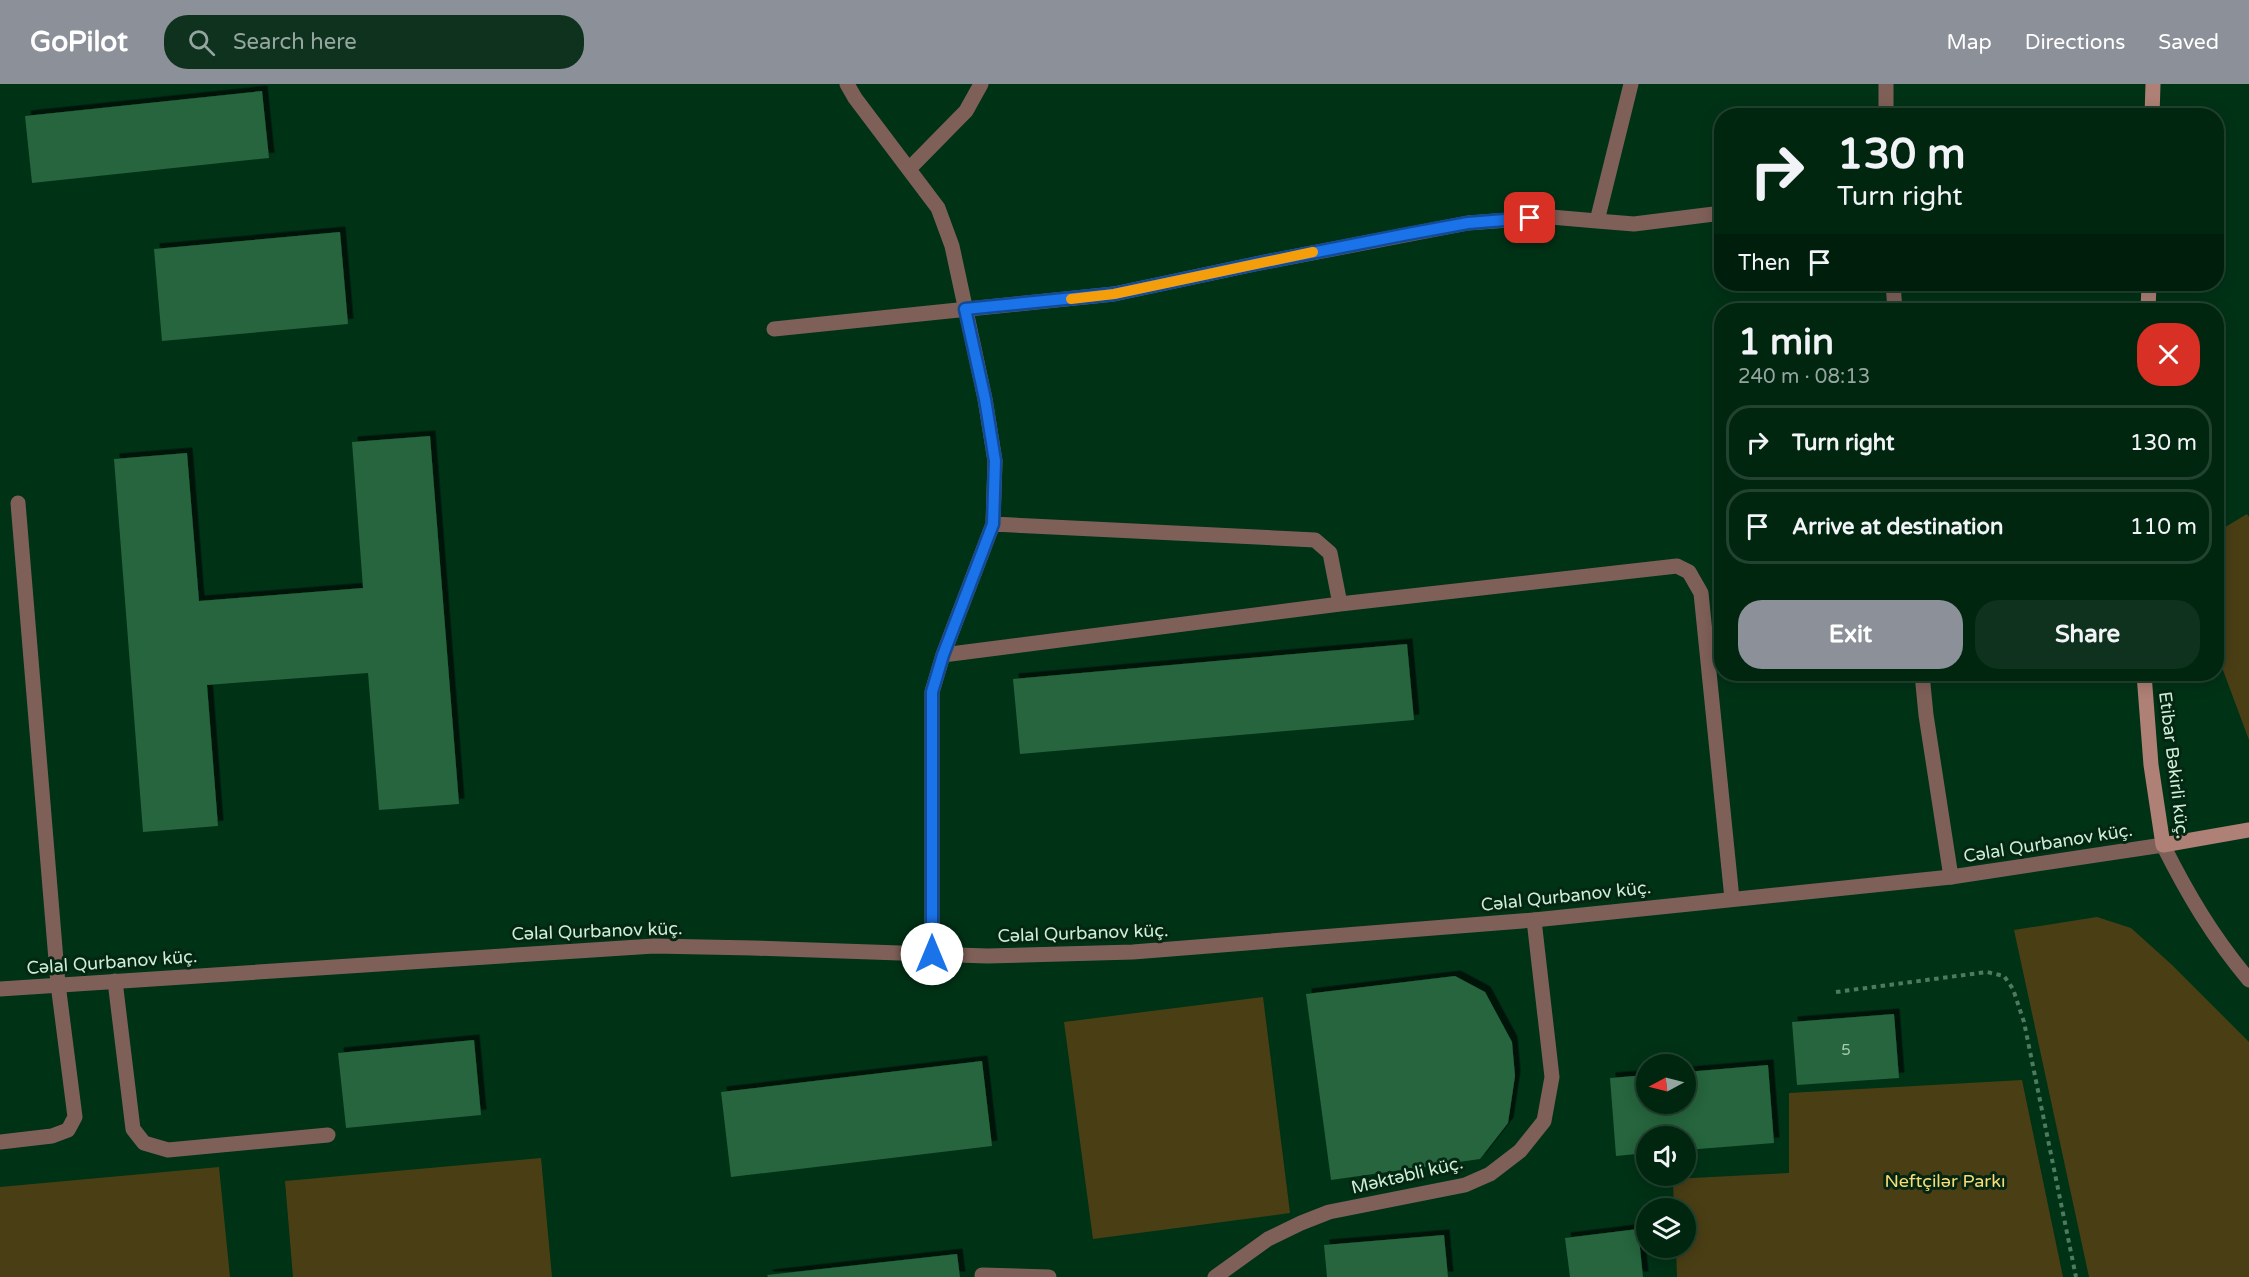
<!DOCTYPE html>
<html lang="en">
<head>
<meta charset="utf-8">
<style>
	:root { --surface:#002610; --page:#0e321e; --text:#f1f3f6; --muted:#95a59f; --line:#224330; --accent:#8c9099 }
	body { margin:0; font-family:"Varela Round",sans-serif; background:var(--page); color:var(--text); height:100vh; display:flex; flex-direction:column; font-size:22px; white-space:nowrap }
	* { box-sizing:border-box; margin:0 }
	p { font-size:20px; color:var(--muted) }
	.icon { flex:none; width:33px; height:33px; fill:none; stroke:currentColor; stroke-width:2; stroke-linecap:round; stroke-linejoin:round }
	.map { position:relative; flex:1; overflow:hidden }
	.details { position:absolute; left:1714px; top:219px; width:510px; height:378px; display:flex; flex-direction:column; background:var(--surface); border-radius:24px; box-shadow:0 3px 15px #0003,0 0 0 2px var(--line) }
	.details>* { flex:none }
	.hud { position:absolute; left:1714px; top:24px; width:510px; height:183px; border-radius:24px; box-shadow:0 3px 15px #0003,0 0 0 2px var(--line); background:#002610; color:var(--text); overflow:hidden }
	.needle { width:39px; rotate:263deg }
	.controls { position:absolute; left:1636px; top:970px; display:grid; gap:12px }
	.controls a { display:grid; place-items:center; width:60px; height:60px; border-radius:50%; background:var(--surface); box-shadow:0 3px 15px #0003,0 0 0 2px var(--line); font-size:30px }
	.pin { position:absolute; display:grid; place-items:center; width:51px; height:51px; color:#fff; margin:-26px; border-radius:12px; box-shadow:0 3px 9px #0006 }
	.me { position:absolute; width:66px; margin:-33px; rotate:0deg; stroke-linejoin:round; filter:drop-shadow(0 0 4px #0008) }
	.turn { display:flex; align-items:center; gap:21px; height:126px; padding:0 24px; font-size:27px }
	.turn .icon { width:78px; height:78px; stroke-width:2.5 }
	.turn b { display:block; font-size:42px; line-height:51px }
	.then { display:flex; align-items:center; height:57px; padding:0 24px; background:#0003; gap:12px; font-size:22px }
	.round { display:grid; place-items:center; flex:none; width:63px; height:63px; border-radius:24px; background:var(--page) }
	.head { display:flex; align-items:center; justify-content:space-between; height:102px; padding:0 24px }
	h1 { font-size:36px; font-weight:700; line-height:45px }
	.button { display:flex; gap:12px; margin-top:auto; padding:12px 24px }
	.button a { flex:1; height:69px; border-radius:24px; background:var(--accent); color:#fff; font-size:24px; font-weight:700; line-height:69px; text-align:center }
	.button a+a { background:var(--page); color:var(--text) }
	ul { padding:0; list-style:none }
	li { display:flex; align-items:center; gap:18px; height:75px; margin:0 12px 9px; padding:0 12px; border:3px solid var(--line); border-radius:24px }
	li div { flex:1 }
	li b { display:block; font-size:22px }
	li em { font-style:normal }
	header { display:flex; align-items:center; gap:36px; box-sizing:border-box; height:84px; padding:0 30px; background:var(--accent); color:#fff }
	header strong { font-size:28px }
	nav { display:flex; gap:33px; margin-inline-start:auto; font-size:21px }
	.search { width:420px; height:54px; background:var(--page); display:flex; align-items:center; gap:15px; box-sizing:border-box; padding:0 21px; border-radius:24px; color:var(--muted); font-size:22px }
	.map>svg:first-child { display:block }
</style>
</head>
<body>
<header>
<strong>GoPilot</strong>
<div class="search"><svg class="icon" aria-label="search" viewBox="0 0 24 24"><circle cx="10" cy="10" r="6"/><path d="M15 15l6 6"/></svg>Search here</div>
<nav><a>Map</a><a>Directions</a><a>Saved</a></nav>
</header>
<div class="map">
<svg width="2249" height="1193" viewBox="0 0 2249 1193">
	<defs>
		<filter id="shadow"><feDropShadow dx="5.5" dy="-5.5" stdDeviation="0" flood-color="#0009"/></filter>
	</defs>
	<rect width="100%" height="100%" fill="#003216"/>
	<path fill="#4a3e15" d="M 2247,430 L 2249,433 L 2249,656 L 2217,570 L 2217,448 Z
		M 2097,833 L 2131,844 L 2171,880 L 2249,958 L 2249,1193 L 2089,1193 L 2014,846 Z
		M 1263,913 L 1290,1129 L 1093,1155 L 1064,938 Z
		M 2022,996 L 2063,1193 L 1677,1193 L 1676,1164 L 1686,1164 L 1686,1125 L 1674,1125 L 1673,1095 L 1789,1089 L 1789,1009 Z
		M 541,1074 L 552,1193 L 293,1193 L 285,1097 Z
		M 219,1083 L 230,1193 L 0,1193 L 0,1103 Z"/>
	<path fill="#25653d" filter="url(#shadow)" d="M 262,7 L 269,74 L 32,99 L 25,32 Z
		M 340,148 L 348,240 L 162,257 L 154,165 Z
		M 430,352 L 459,720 L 379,726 L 368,589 L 207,601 L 218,742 L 143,748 L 114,375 L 187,369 L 199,517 L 363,504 L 352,358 Z
		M 1407,560 L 1414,636 L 1020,670 L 1013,595 Z
		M 1455,892 L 1485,908 L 1512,958 L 1515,992 L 1508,1039 L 1480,1075 L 1331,1096 L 1306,910 Z
		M 1894,930 L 1899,994 L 1797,1001 L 1792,938 Z
		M 474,956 L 481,1031 L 346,1044 L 338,969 Z
		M 982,977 L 992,1062 L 731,1093 L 721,1008 Z
		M 1768,981 L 1774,1059 L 1686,1066 L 1686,1053 L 1647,1053 L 1647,1069 L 1616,1072 L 1610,994 L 1647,991 L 1647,1020 L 1686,1020 L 1686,988 Z
		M 1638,1145 L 1643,1193 L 1570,1193 L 1565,1154 Z
		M 1444,1151 L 1448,1193 L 1327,1193 L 1324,1161 Z
		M 957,1170 L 960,1193 L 768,1193 L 767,1191 Z"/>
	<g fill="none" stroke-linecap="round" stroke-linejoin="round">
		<path stroke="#4f7a5f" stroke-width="4" stroke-dasharray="4.5 4.5" stroke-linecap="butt" d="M 1836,908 L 1987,888 L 2004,892 L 2013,905 L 2024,938 L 2076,1193"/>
		<path stroke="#7f6059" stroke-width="15" d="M 115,897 L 133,1045 L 144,1059 L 168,1066 L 328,1051
			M 0,1058 L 52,1052 L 68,1046 L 75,1033 L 58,900 L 18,419
			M 982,1191 L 1049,1193"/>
		<path stroke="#7f6059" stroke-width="15" d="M 847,0 L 855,14 L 938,124 L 952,162 L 985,315 L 995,377 L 993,440 L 943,571 L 932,608 L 932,870
			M 1886,0 L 1886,32
			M 909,85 L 966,27 L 981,0
			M 1597,137 L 1634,140 L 1722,129
			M 1893,200 L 1895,226
			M 774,245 L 1114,210 L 1255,180 L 1468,139 L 1551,133 L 1597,137 L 1631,0
			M 993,440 L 1315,456 L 1330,469 L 1340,520
			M 943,571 L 1340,520 L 1677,482 L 1689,488 L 1701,509 L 1732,815
			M 1922,590 L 1926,631 L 1951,793
			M 1215,1193 L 1268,1155 L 1301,1139 L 1329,1128 L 1465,1101 L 1490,1090 L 1520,1067 L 1544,1037 L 1552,993 L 1534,836"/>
		<path stroke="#7f6059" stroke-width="15" d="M 0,905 L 654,862 L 753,864 L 987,872 L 1133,868 L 1534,836 L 1951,793 L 2163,761 C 2188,811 2213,853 2249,896"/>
		<path stroke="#af8075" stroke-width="15" d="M 2152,32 L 2153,0
			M 2148,226 L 2149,200
			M 2144,590 L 2151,681 L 2163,761 L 2249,746"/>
	</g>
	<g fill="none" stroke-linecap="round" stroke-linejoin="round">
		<g stroke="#114b97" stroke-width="15">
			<path id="route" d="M 932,870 L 932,608 L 943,571 L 993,440 L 995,377 L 985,315 L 965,225 L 1114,210 L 1255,180 L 1408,150 L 1468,139 L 1530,134"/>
		</g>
		<use href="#route" stroke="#1a73e8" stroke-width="10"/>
		<path stroke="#f59e0b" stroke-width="10" d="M 1071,215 L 1114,210 L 1313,168"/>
	</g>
	<g text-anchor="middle" stroke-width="6" stroke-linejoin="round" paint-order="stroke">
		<g font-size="15" fill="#a4ccb0">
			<text x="1846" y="971">5</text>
		</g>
		<g font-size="18" fill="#ceeed6" stroke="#042612">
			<text transform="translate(2174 681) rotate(83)" y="6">Etibar Bəkirli küç.</text>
			<text transform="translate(2048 759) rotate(-9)" y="6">Cəlal Qurbanov küç.</text>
			<text transform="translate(1566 812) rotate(-6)" y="6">Cəlal Qurbanov küç.</text>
			<text transform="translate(597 847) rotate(-2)" y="6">Cəlal Qurbanov küç.</text>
			<text transform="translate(1083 849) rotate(-2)" y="6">Cəlal Qurbanov küç.</text>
			<text transform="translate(112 878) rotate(-4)" y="6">Cəlal Qurbanov küç.</text>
			<text transform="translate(1407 1091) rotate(-13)" y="6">Məktəbli küç.</text>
		</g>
		<g font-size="18" fill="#fadc76" stroke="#042612">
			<text x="1945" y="1103">Neftçilər Parkı</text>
		</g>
	</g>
</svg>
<div class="controls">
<a><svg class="needle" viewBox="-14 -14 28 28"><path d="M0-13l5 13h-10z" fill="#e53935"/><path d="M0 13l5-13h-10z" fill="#95a59f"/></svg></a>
<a><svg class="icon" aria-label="sound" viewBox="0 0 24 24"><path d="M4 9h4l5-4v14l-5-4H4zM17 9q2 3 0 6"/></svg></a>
<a><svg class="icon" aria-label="layers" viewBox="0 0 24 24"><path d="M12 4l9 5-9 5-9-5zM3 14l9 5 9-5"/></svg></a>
</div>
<div class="pin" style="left:1530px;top:134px;background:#d93025"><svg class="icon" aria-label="arrive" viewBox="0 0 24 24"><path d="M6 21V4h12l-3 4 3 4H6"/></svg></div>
<svg class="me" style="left:932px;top:870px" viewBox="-20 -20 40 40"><circle r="19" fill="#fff"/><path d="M0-13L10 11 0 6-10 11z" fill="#1a73e8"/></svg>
<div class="hud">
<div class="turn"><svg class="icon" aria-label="right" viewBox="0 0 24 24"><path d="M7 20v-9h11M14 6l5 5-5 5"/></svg><div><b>130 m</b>Turn right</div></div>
<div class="then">Then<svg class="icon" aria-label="arrive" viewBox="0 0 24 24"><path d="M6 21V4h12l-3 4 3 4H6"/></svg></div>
</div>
<section class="details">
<div class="head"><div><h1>1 min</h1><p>240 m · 08:13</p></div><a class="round" style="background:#d93025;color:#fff"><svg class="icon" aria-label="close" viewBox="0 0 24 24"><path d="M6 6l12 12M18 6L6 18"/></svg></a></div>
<ul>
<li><svg class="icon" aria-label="right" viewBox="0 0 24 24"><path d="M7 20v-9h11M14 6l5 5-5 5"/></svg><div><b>Turn right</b></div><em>130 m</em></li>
<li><svg class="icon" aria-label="arrive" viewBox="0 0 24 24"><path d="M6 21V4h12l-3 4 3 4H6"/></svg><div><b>Arrive at destination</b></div><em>110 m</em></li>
</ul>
<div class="button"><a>Exit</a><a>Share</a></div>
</section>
</div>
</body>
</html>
